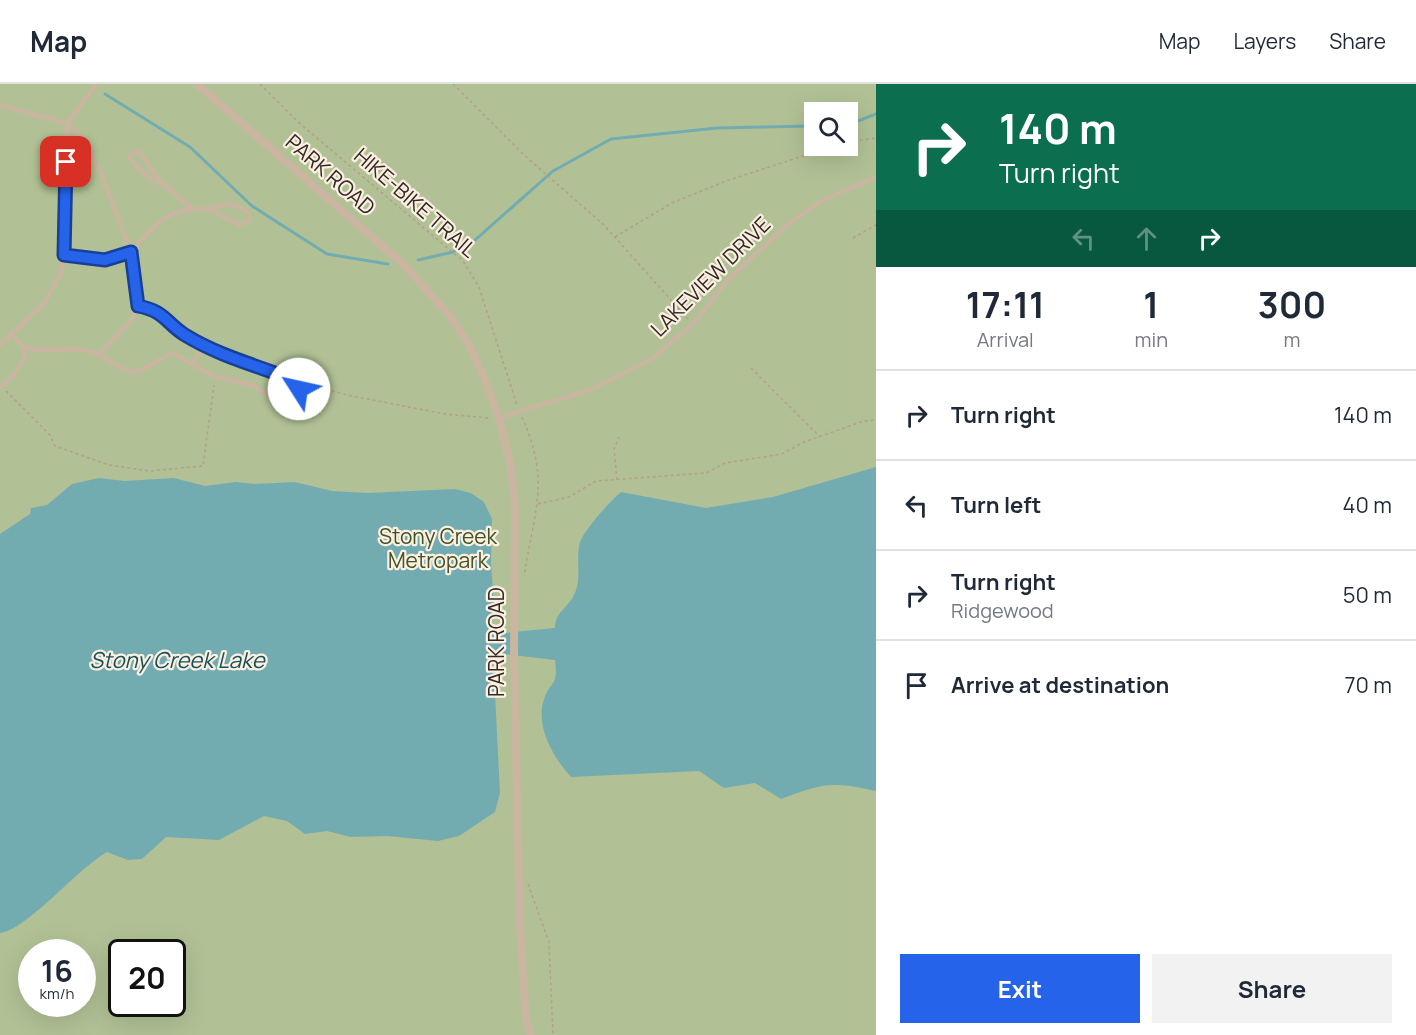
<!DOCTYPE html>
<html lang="en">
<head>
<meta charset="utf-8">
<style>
	:root { --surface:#fff; --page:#f2f2f3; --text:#1f2937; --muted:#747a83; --line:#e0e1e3; --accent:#2563eb }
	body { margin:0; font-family:Manrope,sans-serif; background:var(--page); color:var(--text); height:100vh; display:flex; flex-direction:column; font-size:22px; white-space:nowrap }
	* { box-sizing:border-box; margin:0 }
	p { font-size:20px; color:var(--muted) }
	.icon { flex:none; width:33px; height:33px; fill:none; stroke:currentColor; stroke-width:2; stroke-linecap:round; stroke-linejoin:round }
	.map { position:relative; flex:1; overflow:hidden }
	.side { display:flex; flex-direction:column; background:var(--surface); width:540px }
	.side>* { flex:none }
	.top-card { background:#0b6e4f; color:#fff; overflow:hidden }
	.fabs { position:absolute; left:804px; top:18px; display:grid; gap:12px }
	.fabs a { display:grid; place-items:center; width:54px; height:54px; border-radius:0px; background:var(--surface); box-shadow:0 6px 24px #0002; font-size:30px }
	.speed { position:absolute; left:18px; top:855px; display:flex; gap:12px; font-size:30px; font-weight:700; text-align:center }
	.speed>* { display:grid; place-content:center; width:78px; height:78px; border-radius:50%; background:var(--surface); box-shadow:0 6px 24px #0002; line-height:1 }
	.speed small { font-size:15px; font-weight:400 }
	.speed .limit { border:3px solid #111; border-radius:9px; background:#fff; color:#111 }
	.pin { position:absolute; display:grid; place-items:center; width:51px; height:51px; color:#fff; margin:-26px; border-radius:12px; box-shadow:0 3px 9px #0006 }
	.me { position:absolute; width:66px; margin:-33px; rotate:305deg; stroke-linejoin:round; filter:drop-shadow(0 0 4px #0008) }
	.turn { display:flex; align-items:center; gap:21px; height:126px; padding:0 24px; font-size:27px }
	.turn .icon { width:78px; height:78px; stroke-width:2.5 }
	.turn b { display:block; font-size:42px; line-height:51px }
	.lanes { display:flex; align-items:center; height:57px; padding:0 24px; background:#0003; justify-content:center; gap:30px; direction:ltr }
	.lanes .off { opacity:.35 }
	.eta { display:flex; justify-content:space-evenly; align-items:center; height:102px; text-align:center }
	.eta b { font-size:36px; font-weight:700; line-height:42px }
	.button { display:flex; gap:12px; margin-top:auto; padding:12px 24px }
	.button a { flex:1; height:69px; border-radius:0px; background:var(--accent); color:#fff; font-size:24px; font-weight:700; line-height:69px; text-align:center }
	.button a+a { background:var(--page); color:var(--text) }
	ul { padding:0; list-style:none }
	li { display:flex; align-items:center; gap:18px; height:90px; padding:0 24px; border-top:2px solid var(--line) }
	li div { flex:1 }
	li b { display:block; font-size:22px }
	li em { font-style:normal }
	header { display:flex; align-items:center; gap:36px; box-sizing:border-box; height:84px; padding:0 30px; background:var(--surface); border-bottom:2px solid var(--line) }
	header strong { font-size:28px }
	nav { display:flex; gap:33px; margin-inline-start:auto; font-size:21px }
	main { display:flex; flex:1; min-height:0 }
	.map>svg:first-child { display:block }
</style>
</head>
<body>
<header>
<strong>Map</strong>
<nav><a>Map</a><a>Layers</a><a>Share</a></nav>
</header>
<main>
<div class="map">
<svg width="876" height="951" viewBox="0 0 876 951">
	<rect width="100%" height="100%" fill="#f2e5d5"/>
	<path fill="#b1c195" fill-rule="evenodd" d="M 0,0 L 876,0 L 876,951 L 0,951 ZM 814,28 L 848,28 L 848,62 L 814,62 ZM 32,868 L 82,868 L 82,920 L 32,920 ZM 122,868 L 172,868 L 172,920 L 122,920 Z"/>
	<path fill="#73acb0" d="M 876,383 L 876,707 C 833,697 822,699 781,715 L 755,699 L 724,704 L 699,687 L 571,693 C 553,673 535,643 544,615 C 552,594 558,604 555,576 L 504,570 L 491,579 L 494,590 L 500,709 L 495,728 L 459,752 L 438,757 L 387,752 L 351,753 L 327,747 L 305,750 L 287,737 L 264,732 L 219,756 L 166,753 L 142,775 L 128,776 L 107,768 C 78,784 27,846 0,849 L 0,450 L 30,430 L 31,424 L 47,421 L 72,400 L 99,394 L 125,397 L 174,394 L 205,402 L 236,398 L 255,400 L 295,398 L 332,407 L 367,409 L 455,405 L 471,409 L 484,418 L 492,435 L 491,480 L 495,533 L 490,541 L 504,549 L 555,544 C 555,529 566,525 573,513 C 583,496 575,475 580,458 C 585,445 610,417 621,408 L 706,424 L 773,413 Z"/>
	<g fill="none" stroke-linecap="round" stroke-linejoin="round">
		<path stroke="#73acb0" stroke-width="3" d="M 105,10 L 190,63 L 252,122 L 327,170 L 388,180
			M 848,41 L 876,30
			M 418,176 L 453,168 L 474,157 L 553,87 L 611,55 L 717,44 L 814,42"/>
		<path stroke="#b59e8b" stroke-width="1.5" stroke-dasharray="3 3" stroke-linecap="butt" d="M 260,0 L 298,38 L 463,177 L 479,203 L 517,321
			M 453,0 L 524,71 L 604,141 L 688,235
			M 848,58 L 876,54
			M 615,153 L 672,119 L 726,97 L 834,62
			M 853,154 L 876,141
			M 751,284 L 820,353
			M 303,298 L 347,311 L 445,330 L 489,334
			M 6,307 L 50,351 L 55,362 L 109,381 L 150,387 L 203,382 L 214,301
			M 522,333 C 551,398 534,427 524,492
			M 617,396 L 614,365 L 619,353
			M 538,420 L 569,413 L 596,397 L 706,389 L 725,379 L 782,370 L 804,358 L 864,337 L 876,336
			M 528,800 L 549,858 L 553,951"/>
		<path stroke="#cab5a1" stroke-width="4.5" d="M 0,21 L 67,40 L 96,0
			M 67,40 L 79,50 L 101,89 L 131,168 L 138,222
			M 163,100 C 148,94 139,87 129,73 L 133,69 L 139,68 L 163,100 L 192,125
			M 65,171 L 105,176 L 125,172 L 158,139 L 172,130 L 192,125 L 209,125 L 239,141 L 250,136 L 249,129 C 234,118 227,118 209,125
			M 0,261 L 45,218 L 62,187 L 67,40
			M 24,263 C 49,271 67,260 92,268 C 104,271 127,291 136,288 C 148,284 161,274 173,269 L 215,293 L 253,301 L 272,314 L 291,318 L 299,305 L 294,296 C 258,282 219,272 185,251 C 166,239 165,227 138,222 L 130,238 L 99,270
			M 193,280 L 204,260
			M 0,303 L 13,292 L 25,274 L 24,263 L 12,251
			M 499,334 L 592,305 L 650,276 L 693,240 L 729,195 L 786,142 L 821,117 L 876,93"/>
		<path stroke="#cab5a1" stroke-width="8" d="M 197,0 L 405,182 L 449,231 L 468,259 L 484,293 L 499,334 L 511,384 L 515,422 L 514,573 L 520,843 L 526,935 L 531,951"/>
	</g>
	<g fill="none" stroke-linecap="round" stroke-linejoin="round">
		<g stroke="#184099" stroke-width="15">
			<path id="route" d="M 66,78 L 64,171 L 105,176 L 131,168 L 138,222 C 165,227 166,239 185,251 C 219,272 258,282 294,296 L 299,305"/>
		</g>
		<use href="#route" stroke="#2563eb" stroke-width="10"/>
	</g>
	<g text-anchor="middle" stroke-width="4.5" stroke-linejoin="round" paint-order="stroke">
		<g font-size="21" fill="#342924" stroke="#faefe1">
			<text transform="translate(330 91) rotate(41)" y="7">PARK ROAD</text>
			<text transform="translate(415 119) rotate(41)" y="7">HIKE-BIKE TRAIL</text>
			<text transform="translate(711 193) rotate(-45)" y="7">LAKEVIEW DRIVE</text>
			<text transform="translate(497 558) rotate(-90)" y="7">PARK ROAD</text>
		</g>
		<g font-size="21" fill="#425327" stroke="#faefe1">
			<text x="438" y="460">Stony Creek<tspan x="438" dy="24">Metropark</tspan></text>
		</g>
		<g font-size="22" font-style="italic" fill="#185157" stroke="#faefe1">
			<text x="177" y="584">Stony Creek Lake</text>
		</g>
	</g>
</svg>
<div class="fabs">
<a><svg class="icon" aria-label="search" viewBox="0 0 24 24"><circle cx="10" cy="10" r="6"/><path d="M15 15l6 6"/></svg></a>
</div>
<div class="speed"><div>16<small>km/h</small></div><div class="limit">20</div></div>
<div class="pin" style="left:66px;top:78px;background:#d93025"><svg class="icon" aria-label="arrive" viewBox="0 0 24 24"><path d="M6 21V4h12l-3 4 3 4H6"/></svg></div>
<svg class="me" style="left:299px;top:305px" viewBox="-20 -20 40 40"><circle r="19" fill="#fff"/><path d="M0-13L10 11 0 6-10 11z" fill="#2563eb"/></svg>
</div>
<section class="side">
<div class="top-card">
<div class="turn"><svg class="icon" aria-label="right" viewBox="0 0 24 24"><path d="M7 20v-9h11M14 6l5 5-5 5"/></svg><div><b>140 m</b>Turn right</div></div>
<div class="lanes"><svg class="icon off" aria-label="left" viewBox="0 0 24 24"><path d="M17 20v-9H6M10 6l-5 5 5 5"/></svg><svg class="icon off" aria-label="ahead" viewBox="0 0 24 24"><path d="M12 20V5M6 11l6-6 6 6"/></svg><svg class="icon" aria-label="right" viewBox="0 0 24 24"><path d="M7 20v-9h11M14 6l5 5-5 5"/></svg></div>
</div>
<div class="eta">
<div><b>17:11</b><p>Arrival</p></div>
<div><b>1</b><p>min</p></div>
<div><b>300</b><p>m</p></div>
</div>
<ul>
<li><svg class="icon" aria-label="right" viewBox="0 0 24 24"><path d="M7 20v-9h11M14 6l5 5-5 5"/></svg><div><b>Turn right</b></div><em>140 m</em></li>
<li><svg class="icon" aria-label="left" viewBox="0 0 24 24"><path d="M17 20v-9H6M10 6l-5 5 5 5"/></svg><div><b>Turn left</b></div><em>40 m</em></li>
<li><svg class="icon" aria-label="right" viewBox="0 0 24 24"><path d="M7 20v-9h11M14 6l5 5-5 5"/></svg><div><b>Turn right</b><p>Ridgewood</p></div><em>50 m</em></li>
<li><svg class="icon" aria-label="arrive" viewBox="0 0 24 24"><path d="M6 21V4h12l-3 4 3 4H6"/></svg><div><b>Arrive at destination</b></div><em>70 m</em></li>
</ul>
<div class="button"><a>Exit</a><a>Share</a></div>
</section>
</main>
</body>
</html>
